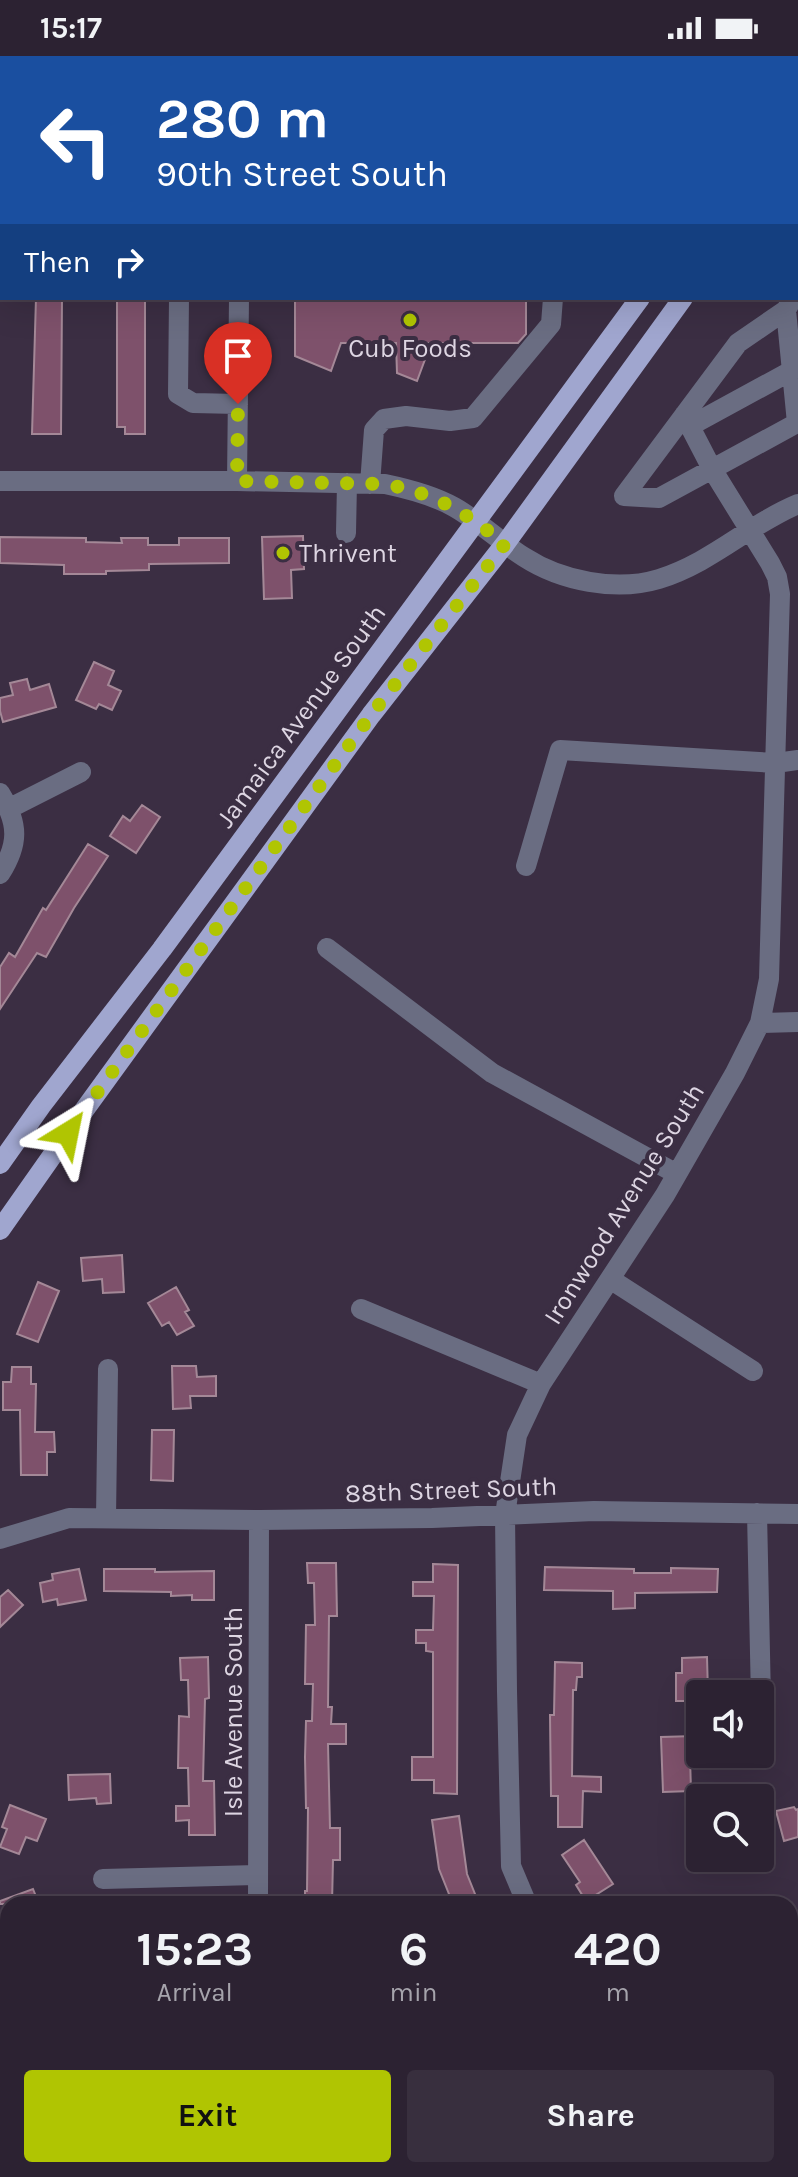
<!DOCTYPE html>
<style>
:root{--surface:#2c2232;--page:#382f3e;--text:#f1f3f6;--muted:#a6a4ac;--line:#483f4d;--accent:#b0c502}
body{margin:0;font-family:Karla,sans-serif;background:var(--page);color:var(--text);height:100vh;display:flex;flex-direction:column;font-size:30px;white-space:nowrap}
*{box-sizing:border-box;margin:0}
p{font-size:26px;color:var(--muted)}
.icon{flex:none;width:44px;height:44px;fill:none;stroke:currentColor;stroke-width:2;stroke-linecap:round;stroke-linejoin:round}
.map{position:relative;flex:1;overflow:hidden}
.panel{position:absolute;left:0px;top:1840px;width:798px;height:282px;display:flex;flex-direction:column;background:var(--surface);border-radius:24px 24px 0 0;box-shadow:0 8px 32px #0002,0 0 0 2px var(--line)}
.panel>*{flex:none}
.top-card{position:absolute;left:0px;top:0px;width:798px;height:244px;box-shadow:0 8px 32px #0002,0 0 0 2px var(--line);background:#1a4fa0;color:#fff;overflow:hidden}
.buttons{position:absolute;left:686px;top:1624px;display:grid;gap:16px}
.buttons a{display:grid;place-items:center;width:88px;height:88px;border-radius:8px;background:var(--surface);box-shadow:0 8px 32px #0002,0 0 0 2px var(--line);font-size:40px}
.pin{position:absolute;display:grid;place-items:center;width:68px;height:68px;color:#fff;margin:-82px -34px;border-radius:50% 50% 50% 0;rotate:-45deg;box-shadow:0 0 8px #0007}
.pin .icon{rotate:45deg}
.me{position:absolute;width:88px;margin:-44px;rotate:35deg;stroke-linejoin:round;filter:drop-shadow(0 0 6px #0008)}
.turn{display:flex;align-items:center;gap:28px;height:168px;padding:0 24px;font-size:36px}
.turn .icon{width:104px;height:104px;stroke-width:2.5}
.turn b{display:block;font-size:56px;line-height:68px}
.then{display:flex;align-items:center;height:76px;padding:0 24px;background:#0003;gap:16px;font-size:30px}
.eta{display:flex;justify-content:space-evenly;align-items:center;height:136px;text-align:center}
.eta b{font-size:48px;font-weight:700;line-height:56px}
.cta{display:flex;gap:16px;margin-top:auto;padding:16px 24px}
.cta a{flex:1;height:92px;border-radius:8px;background:var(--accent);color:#111;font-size:32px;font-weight:700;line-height:92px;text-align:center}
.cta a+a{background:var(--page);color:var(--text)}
.status{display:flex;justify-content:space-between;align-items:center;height:56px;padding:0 40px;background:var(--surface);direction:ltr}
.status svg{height:22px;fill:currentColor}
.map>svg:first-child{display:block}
</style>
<div class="status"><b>15:17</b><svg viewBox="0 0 49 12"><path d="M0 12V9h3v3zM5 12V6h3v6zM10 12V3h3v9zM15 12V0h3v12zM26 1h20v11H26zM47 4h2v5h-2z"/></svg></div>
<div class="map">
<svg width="798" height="2121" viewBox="0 0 798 2121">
<rect width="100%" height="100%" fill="#3b2e43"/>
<path fill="#7e516b" stroke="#a48897" stroke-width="2" d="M36,242H62L61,378H32Z
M117,242H145V378H125V371H117Z
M295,242H526V278L518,287H428L427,298L417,325L397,317L396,287H341L331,315L295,300Z
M303,480L304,513L291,514L292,542L264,543L262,481Z
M0,481L86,482V486L122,487L121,482H148V489H179V482H229V507L149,508V514L106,515V518H64V509L0,507Z
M94,606L114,615L108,629L121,635L112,654L99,648L96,653L76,644Z
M27,623L30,634L49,628L56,651L3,666L0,655V642L13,639L10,627Z
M142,749L160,761L136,797L110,780L123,760L130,765Z
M88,788L108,800L74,852L46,901L37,897L0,953V911L9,897L15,901L43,852L46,854Z
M122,1199L124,1236L103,1237L102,1223L83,1225L81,1202Z
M38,1226L59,1235L38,1286L17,1278Z
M176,1231L189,1254L185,1256L194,1270L177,1279L169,1266L162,1270L148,1247Z
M172,1310H196L197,1321L216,1320V1340H190L191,1352L173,1353Z
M12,1311H31V1328H36L35,1376H54L55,1396H47V1419H21L20,1354H3V1326H11Z
M152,1374H174L173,1425L151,1424Z
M307,1507H336L337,1560H329L328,1651H332L331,1668H346V1688H328L330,1772H340V1804H333L332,1848H305V1835H307L308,1752H306L305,1701L306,1665H312L313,1628H305L306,1569H315L314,1527H308Z
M433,1508L458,1509L457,1738L434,1737V1724H412V1701H433V1596L426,1595V1587H416V1574H433L434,1540H413V1526H433Z
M545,1511L634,1513V1517H671V1512L718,1513L717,1536L635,1537V1552L613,1553V1535L544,1534Z
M79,1513L86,1544L58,1549L57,1543L43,1546L40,1527L53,1524L52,1518Z
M104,1513H155V1516L214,1515V1544H192V1539L171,1540V1536L104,1535Z
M8,1534L23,1549L0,1571V1541Z
M208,1601L209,1642L205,1643L203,1725H214L215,1779H189V1764L176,1765V1750H189L188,1712H178L179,1660L189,1661L188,1624H181L180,1602Z
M707,1601L708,1638H700V1645H676V1617H682V1602Z
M555,1606L582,1607V1621H577L576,1634H573L572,1720L601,1721V1736L583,1735L582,1771H558V1740H551L550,1659H554Z
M695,1680L696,1701H690L691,1735L663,1736L661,1681Z
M110,1718L111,1747L97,1748L96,1742L69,1744L68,1719Z
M10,1749L46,1763L37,1785L26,1781L19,1798L0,1791L7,1773L2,1771Z
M794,1751L796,1754L798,1753V1781L784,1785L776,1755Z
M459,1760L467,1818L479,1848H453L439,1813L432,1764Z
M584,1784L613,1828L586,1845L576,1829L580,1826L562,1799Z
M33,1833L39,1848H0V1845Z"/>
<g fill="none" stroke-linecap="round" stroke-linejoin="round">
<path stroke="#6a6d82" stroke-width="20" d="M309,0V2
M410,0V2
M715,0V2
M782,0L784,2
M242,2V0
M503,2L504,0
M547,2L549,0
M594,2L595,0
M796,192L798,193
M179,242L178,338L193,347L238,348
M786,254L797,367L659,442L624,440L738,287L786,254L793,242
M690,370L791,315
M0,425H237L385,428C409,433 433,439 454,451C479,465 500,486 524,501C561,525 616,536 659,523C713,506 748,469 798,448
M237,425L239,242
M370,428L374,374L384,363L406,360L450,365L473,362L551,268L553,242
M346,477L347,427
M0,737C19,768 19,788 0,818
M10,752L81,716
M526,810L560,694L776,707L798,704
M327,892L492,1017L677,1118
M760,967L798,966
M610,1223L753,1315
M361,1253L541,1328
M757,1457L762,1690
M106,1462L108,1313
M0,1483L69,1462L259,1464L432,1462L594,1455L798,1458
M103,1823L258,1819
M258,1848L259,1464
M527,1848L511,1810L507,1635L505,1459L517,1379L541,1328L665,1139L735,1017L760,967L769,923L780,538L777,521L770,507L712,413L684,359
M790,1984L798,1987
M0,2064L8,2068
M101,2114L114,2121
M256,2121V2114"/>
<path stroke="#a0a6cf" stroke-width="20" d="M796,25L798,23
M796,85L798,82
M0,1108L41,1050L162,893L640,242
M0,1174L85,1053L371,659L505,488L683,242"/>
</g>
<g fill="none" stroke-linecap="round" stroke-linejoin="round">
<path stroke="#b0c502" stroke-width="14" stroke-dasharray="0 25.2" d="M68,1077L371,659L505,488C464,456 437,438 385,428L237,425L238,348"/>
</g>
<g fill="#b0c502" stroke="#3b2e43" stroke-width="3">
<circle cx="410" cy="264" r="8"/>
<circle cx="283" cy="497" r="8"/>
</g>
<g text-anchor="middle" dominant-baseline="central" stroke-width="8" stroke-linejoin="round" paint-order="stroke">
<g font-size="26" fill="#ddd5e2" stroke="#3b2e43">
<text x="410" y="292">Cub Foods</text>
<text x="299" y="497" text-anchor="start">Thrivent</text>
</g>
<g font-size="26" fill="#ddd5e2" stroke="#3b2e43">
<text transform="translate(301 660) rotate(-54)">Jamaica Avenue South</text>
<text transform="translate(624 1148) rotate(-58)">Ironwood Avenue South</text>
<text transform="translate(451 1434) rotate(-2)">88th Street South</text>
<text transform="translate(233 1656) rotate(-90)">Isle Avenue South</text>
</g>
</g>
</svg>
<div class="buttons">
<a><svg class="icon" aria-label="sound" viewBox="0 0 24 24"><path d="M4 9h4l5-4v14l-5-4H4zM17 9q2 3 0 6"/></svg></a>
<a><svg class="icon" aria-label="search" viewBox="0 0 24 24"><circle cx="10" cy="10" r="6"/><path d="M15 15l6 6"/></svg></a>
</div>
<div class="pin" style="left:238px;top:348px;background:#d93025"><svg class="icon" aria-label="arrive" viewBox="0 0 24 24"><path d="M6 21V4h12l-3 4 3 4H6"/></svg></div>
<svg class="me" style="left:68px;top:1077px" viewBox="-20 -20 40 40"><path d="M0-17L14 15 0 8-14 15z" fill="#b0c502" stroke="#fff" stroke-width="4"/></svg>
<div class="top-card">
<div class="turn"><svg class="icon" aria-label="left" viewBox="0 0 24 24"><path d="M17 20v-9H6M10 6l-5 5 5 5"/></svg><div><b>280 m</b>90th Street South</div></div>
<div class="then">Then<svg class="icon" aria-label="right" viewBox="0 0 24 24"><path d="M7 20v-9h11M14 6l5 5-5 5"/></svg></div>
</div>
<section class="panel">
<div class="eta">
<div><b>15:23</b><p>Arrival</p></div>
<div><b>6</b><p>min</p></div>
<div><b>420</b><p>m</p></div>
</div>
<div class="cta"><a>Exit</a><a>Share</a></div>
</section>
</div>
